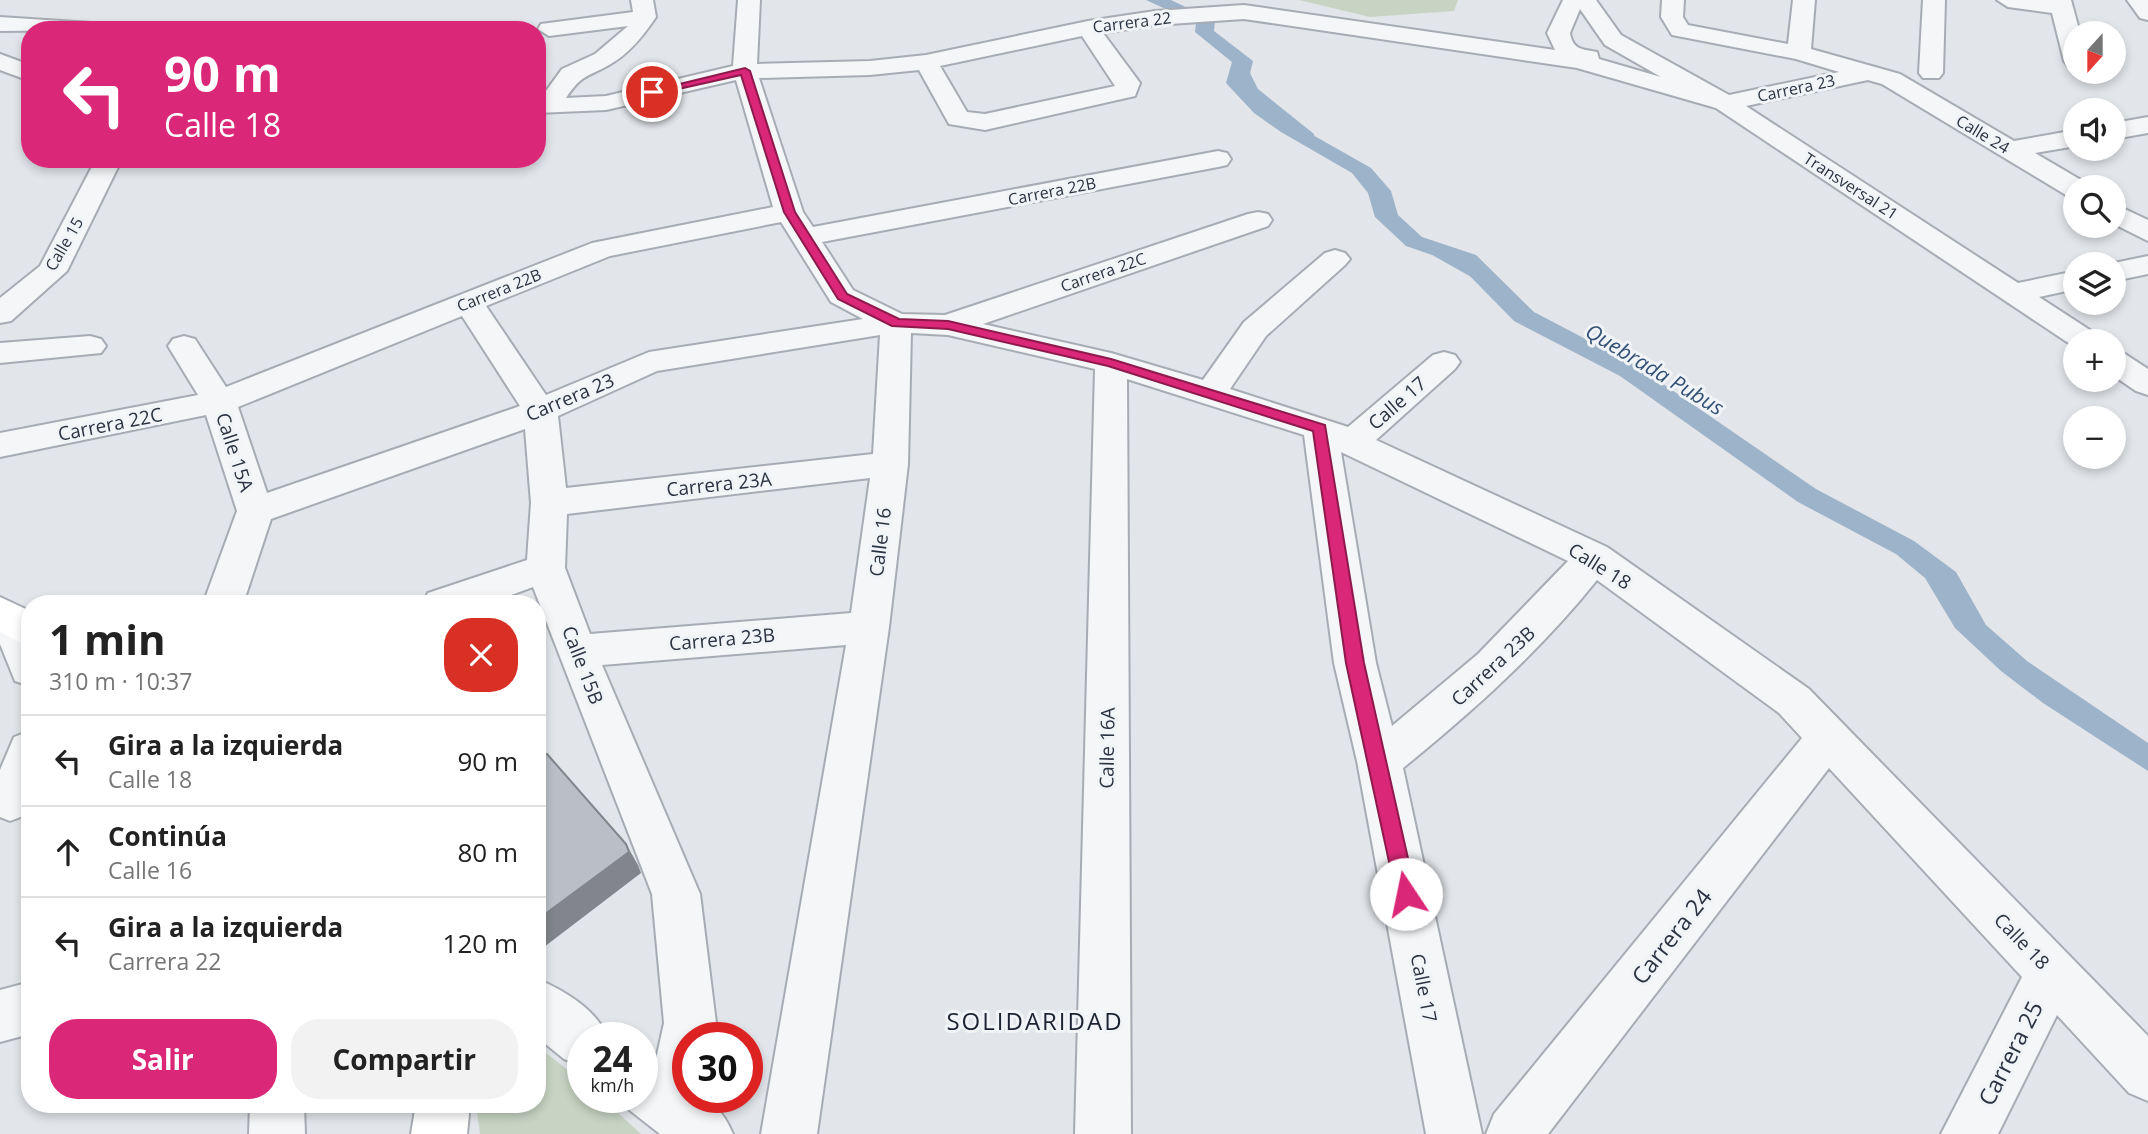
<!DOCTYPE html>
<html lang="es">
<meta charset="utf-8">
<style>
:root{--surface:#fff;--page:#f2f2f2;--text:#222;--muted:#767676;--line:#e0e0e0;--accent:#db2777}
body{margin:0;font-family:"Open Sans",sans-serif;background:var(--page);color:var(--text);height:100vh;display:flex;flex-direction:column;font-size:26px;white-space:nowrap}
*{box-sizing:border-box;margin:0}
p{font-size:23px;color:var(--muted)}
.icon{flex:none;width:38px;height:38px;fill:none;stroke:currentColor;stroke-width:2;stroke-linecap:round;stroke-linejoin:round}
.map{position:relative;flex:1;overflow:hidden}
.drawer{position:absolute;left:21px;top:595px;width:525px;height:518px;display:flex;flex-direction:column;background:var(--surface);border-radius:28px;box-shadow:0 4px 10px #0003}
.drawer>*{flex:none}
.banner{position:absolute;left:21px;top:21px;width:525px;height:147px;border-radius:28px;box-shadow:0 4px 10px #0003;background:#db2777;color:#fff;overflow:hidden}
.needle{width:46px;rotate:201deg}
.controls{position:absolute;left:2063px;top:21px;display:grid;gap:14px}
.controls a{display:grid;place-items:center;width:63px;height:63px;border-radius:50%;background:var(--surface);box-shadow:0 4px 10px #0003;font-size:35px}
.speed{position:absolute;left:567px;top:1022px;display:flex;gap:14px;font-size:35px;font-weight:700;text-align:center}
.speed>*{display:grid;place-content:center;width:91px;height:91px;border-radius:50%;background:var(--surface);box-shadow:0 4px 10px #0003;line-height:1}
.speed small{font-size:18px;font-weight:400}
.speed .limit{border:10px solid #d22;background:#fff;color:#111}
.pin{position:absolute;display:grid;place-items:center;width:60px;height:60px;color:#fff;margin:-30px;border:4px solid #fff;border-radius:50%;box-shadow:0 2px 7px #0007}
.me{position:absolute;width:77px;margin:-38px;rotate:349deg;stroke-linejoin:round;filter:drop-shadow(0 0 5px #0008)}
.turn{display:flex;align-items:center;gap:24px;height:147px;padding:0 28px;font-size:32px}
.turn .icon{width:91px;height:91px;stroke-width:2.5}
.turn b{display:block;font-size:49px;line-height:60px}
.round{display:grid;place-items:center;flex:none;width:74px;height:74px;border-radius:28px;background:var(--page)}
.overview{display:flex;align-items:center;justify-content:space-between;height:119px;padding:0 28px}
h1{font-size:42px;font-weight:700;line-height:52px}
.action{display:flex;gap:14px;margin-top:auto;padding:14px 28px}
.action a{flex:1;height:80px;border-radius:28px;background:var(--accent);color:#fff;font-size:28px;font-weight:700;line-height:80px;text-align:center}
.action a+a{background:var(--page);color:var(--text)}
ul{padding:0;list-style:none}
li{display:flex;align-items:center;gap:21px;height:91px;padding:0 28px;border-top:2px solid var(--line)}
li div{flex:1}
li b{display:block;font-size:26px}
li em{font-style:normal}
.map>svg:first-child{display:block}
</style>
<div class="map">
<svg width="2148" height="1134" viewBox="0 0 2148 1134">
<rect width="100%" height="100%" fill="#e2e5ea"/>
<path fill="#c7d4c3" d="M1299,0H1458L1454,11L1370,17Z
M537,1046L583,1082V1097H601L641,1134H480L476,1104H537Z"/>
<path fill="#9db3ca" d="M1146,0H1171L1215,21L1214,31L1253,61L1248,82L1272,108L1297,126L1371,168L1391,191L1398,215L1422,237L1476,255L1534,312L1637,366L1816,489L1914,541L1956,572L1986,625L2027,661L2148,743V771L2043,703L2001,671L1955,628L1925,578L1896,554L1798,502L1620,376L1514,321L1458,264L1406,246L1375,217L1368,193L1352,173L1281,132L1254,113L1226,83L1232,62L1195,32L1196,23Z"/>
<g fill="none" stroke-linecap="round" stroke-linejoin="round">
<path fill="#9db3ca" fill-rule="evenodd" d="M1239,63H1245L1258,89L1314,134V138H1308L1252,92L1238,65Z
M1437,251L1479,274L1481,276L1479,278H1473L1434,256L1432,254Z"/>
<defs>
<path id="street" d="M631,0H653L656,17C644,35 629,54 609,65C586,78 582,74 566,98L606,96L733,66L738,0H760L757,64L870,61L926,55L1088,21L1155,11L1244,5L1555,50L1547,33L1563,0H1596L1621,35L1729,95L1839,72L1796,59L1672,35L1661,17L1662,0H1684L1683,17L1688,25L1788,44L1793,0H1815L1811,49L1900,74L2014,141L2076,130V146L2035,153L2086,183L2088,187H2076V197L2066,195L1882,84L1868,80L1746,106L2018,283L2076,271V289L2039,297L2096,334L2101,341H2076V348L1716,108L1577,68L1244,19L1155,25L1103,33L1140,83L1135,96L985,130L949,124L919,70L870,75L759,78L803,212L813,227L1218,151L1227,153L1231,159L1227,165L1218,167L822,242L853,290L902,314L945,315L1248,214L1258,212L1268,214L1272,220L1268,226L983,324L1111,353L1203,380L1244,322L1325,253L1335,250L1345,253L1350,259L1345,265L1266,336L1230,389L1348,427L1433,355L1444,352L1455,355L1460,362L1455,369L1376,440L1607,547L1809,689L2148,1036V1101L2129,1093L2057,1015L1998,1134H1941L2022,977L1829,768L1548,1134H1486L1494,1114L1802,738L1779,713L1597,580C1540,651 1473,711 1403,768L1482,1134H1426L1357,761L1334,663L1304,435L1127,379L1131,1134H1075L1095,369L948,335L911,333L908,464L889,627L817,1134H761L846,645L602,665L700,894L716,1023L714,1038H688V1097C712,1097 724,1113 733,1134H660L623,1105L620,1097H642V1059L655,1064L664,1023L652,894L533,587L487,604H422L428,593L527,560L531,503L525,429L271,519L243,604H203L237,511L206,415L0,457V433L198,395L168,346L173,339L184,336L195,339L226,387L592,243L773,207L736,80L606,110L537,113V98H541L562,69L595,54L628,26L549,36L538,29L541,24L633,12ZM1580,9L1605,45L1661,77L1599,59L1597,52C1584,49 1573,51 1570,33ZM1082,36L1115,86L985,114L967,112L940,66ZM781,222L831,302L863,319L649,352L546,395L486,306L610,256ZM462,316L520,406L267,493L238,407ZM880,335L873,454L566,488L558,416L657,371ZM1341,452L1568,561L1478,654L1392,726L1376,663ZM870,478L851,613L590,634L565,568L567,514Z
M1923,0H1945L1943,73L1939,78H1923L1919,73Z
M1997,0H2071L2080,33H2076V68L2068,66L2064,61L2052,13L2008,7Z
M2127,0H2148V20L2140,18Z
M0,17L92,23L103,30L0,31Z
M0,54L30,65V81L0,70Z
M2148,117V133L2114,139V123Z
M96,159H122L67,271L11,321L0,323V298L40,266Z
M2114,204L2148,220V241L2114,224Z
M2148,256V274L2114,281V264H2109Z
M90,336L101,339L106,346L101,353L0,363V343Z
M2114,351L2125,354L2148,369V395L2136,391L2114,376Z
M11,605L25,609L30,618V686L15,681L0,644V608Z
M30,731V807L26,815L10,821L0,817V770L14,737Z
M537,979C564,990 597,1010 608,1038H583V1066L564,1059L537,1037Z
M30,982V1034L0,1042V990Z
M250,1104H304L305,1134H249Z"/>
<path id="secondary" d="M0,597L30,611V647L0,632Z
M416,1104H470L467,1134H411Z"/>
</defs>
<use href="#street" stroke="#a7acb4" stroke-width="4"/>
<use href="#secondary" stroke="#a7acb4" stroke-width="4"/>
<use href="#street" fill="#f4f6f8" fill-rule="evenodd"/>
<use href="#secondary" fill="#fff" fill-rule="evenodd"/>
</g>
<path fill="#82858b" d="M626,844L638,865L641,873L544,947L537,938V920Z"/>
<path fill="#b9bec7" stroke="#82858b" stroke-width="2" d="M547,754L626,844L629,852L537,920V760Z"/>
<path fill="#db2777" stroke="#8e194d" stroke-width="2" d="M745,68L750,71L795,212L847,294L899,319L948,321L1111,359L1325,425L1364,663L1416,894L1413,901L1406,904L1399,901L1396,894L1346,663L1313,431L1108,366L948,329L892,326L838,299L784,212L741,75L652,95L647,92Z"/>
<g text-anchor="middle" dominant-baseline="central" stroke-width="6" stroke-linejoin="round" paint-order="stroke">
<g font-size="16" fill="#2a3342" stroke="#f1f4f7">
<text transform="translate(1132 22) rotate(-7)">Carrera 22</text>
<text transform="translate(1796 88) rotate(-12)">Carrera 23</text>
<text transform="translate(1983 134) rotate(31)">Calle 24</text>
<text transform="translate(1851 186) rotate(33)">Transversal 21</text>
<text transform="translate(1052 191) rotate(-11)">Carrera 22B</text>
<text transform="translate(64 244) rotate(-60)">Calle 15</text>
<text transform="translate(1103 272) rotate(-19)">Carrera 22C</text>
<text transform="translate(499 290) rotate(-22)">Carrera 22B</text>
</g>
<g font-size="19" fill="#2a3342" stroke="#f1f4f7">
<text transform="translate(570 397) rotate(-23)">Carrera 23</text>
<text transform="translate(1397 403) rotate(-41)">Calle 17</text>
<text transform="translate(110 424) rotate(-11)">Carrera 22C</text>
<text transform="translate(235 452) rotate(72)">Calle 15A</text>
<text transform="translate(719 484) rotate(-6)">Carrera 23A</text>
<text transform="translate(880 542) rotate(-83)">Calle 16</text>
<text transform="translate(1600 566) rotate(32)">Calle 18</text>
<text transform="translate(722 639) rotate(-5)">Carrera 23B</text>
<text transform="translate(583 665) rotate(69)">Calle 15B</text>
<text transform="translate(1493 666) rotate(-43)">Carrera 23B</text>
<text transform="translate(1107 748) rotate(-89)">Calle 16A</text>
<text transform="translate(2022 941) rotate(46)">Calle 18</text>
<text transform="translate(1424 988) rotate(79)">Calle 17</text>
</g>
<g font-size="21" font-style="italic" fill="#345176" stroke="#f1f4f7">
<text transform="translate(1655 369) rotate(31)">Quebrada Pubus</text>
</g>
<g font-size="23" fill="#2a3342" stroke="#f1f4f7">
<text transform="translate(1671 936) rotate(-52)">Carrera 24</text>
<text transform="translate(2010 1053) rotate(-63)">Carrera 25</text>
</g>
<g font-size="24" letter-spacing="2" fill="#1c2433" stroke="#f1f4f7">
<text x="1035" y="1020">SOLIDARIDAD</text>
</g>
</g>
</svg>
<div class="controls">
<a><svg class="needle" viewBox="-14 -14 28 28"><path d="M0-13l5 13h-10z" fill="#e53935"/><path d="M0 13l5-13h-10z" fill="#767676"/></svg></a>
<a><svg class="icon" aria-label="sound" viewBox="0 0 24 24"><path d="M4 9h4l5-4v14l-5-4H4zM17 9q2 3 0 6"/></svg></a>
<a><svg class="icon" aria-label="search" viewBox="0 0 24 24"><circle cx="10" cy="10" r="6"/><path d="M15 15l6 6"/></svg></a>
<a><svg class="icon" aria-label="layers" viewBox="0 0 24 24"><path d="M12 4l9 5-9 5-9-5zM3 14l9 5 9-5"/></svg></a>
<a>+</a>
<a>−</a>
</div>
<div class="speed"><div>24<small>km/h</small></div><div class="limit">30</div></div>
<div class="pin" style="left:652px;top:92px;background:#d93025"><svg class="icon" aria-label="arrive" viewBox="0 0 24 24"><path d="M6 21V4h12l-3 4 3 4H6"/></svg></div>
<svg class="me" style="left:1406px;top:894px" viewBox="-20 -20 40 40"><circle r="19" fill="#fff"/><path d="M0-13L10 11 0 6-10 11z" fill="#db2777"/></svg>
<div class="banner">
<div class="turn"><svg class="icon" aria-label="left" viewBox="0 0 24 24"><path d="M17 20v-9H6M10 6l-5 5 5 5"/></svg><div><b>90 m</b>Calle 18</div></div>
</div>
<section class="drawer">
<div class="overview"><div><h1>1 min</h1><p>310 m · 10:37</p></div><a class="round" style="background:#d93025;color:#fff"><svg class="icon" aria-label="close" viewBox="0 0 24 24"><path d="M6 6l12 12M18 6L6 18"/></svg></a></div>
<ul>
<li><svg class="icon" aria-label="left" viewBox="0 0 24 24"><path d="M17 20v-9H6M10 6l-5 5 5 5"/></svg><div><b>Gira a la izquierda</b><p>Calle 18</p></div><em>90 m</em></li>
<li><svg class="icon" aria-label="ahead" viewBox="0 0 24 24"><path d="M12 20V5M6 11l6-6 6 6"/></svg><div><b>Continúa</b><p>Calle 16</p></div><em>80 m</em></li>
<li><svg class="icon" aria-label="left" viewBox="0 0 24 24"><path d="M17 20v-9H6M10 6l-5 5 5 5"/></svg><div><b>Gira a la izquierda</b><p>Carrera 22</p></div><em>120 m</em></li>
</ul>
<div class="action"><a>Salir</a><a>Compartir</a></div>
</section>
</div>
